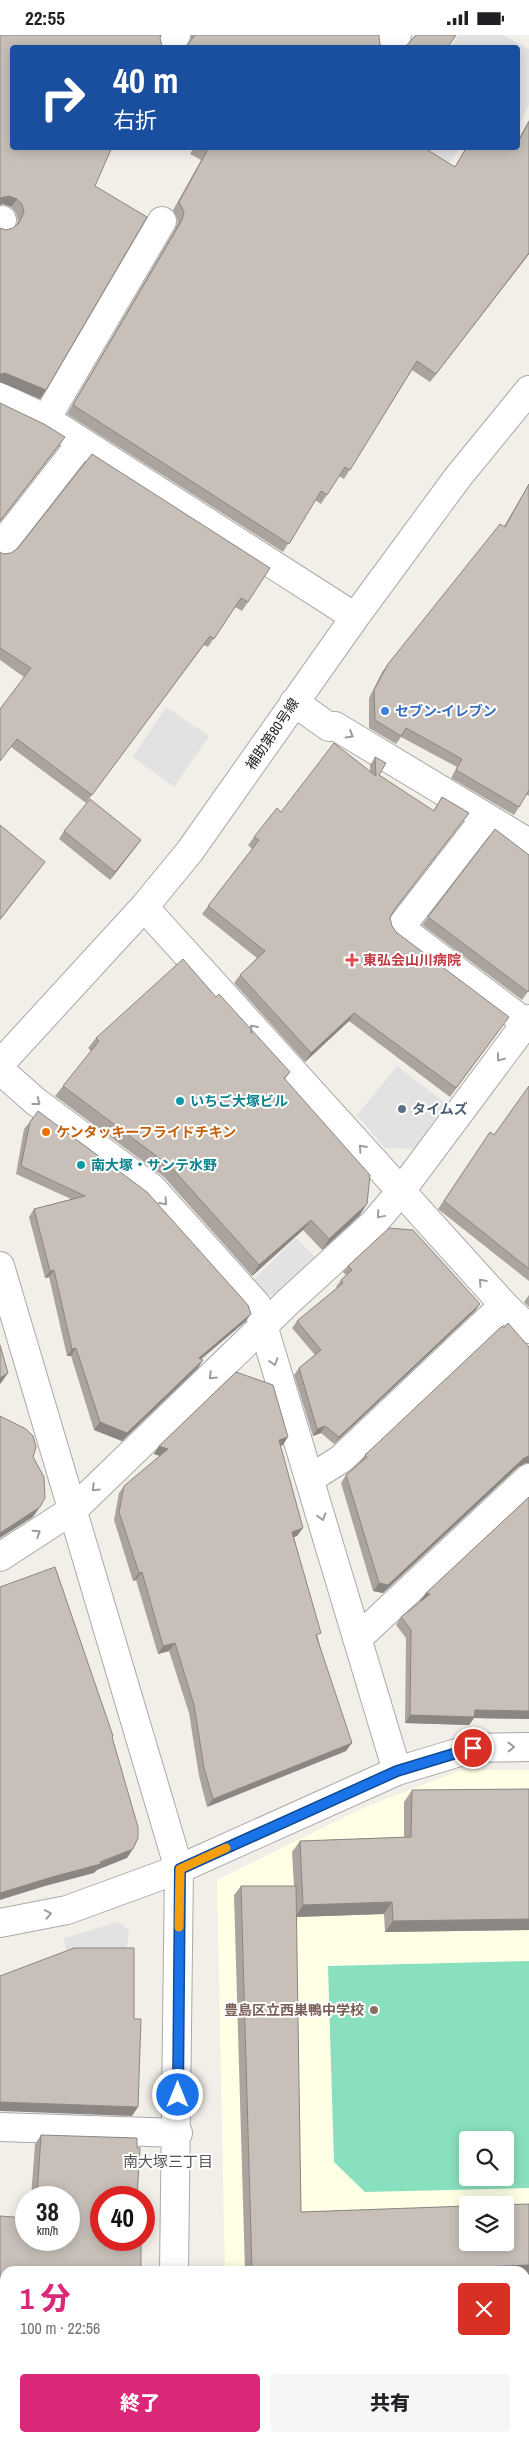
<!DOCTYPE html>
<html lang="ja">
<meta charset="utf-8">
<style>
:root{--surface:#fff;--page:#f6f6f6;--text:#202124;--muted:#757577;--accent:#db2777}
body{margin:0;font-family:"Archivo Narrow","Noto Sans JP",sans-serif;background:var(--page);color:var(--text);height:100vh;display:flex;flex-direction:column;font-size:19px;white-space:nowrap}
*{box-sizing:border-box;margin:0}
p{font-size:16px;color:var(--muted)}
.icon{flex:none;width:28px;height:28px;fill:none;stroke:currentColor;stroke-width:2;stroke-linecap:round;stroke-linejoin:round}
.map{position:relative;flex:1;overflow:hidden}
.drawer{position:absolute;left:0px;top:2231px;width:530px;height:176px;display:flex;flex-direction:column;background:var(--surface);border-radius:15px 15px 0 0;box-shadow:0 2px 12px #0003}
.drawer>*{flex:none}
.top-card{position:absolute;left:10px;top:10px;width:510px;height:105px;border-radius:5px;box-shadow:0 2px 12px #0003;background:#1a4fa0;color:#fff;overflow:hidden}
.tools{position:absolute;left:459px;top:2096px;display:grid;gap:10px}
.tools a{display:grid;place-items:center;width:55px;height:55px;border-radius:5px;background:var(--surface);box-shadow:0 2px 12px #0003;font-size:25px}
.speed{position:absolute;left:15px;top:2151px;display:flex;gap:10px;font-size:25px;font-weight:700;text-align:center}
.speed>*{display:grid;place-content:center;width:65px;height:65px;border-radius:50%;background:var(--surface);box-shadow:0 2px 12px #0003;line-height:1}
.speed small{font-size:12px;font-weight:400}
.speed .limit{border:8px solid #d22;background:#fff;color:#111}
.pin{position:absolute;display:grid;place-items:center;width:42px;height:42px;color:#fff;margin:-21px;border:2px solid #fff;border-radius:50%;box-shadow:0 1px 5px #0007}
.me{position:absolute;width:55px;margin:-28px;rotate:0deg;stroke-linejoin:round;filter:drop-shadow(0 0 4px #0008)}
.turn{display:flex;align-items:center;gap:18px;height:105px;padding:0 20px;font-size:22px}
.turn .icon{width:65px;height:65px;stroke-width:2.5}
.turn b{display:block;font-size:35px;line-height:42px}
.round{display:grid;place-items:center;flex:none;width:52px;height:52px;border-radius:5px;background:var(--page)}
.summary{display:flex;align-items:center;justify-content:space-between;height:85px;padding:0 20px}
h1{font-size:30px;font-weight:800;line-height:38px;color:var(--accent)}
.button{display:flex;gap:10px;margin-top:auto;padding:10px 20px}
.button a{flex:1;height:58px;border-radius:5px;background:var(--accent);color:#fff;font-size:20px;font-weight:800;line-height:58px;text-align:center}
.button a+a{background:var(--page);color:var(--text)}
.status{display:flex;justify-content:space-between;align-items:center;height:35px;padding:0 25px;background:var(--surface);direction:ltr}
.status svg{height:14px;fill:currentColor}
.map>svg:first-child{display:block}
</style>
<div class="status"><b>22:55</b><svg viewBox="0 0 49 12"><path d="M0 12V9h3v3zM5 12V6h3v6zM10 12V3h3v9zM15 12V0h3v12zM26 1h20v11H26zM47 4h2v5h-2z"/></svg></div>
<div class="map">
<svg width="529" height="2407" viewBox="0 0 529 2407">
<rect width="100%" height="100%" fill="#f2efe9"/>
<path fill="#ffffe5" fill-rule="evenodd" d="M461,1735H529V2265H525V2236H225L217,1845L363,1773ZM468,2105H505V2142H468ZM468,2170H505V2208H468Z"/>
<path fill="#88e0be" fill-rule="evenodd" d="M529,1926V2153L365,2157L334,2127L328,1931ZM468,2105H505V2142H468Z"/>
<path fill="#e2e2e2" d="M459,0H503L529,14V70L518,91V12H451Z
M412,113H460L444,134Z
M166,672L209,701L174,752L133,722Z
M397,1031L445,1068L415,1114L385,1113L357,1080Z
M296,1203L316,1223L277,1261L258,1258L249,1249Z
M119,1887L129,1896L126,1917L66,1918L64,1903Z"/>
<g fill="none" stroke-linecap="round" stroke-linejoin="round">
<defs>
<path id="minor" d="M169,12L176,0
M388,12L397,0
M0,188L2,185
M0,362L46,384L355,582
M46,384L162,186
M0,512L82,407
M294,667L329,692L335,691L529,808
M486,782L400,893L526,988
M144,872L504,1270L529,1294
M0,1029L144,872L190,816L355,582L458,442L529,355
M0,1035L35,1066L152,1153L257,1270L397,1736
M0,1231L179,1834L174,2236
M311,1443L341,1424L504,1270
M0,1522L74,1474L289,1266L374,1188L401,1156L529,984
M357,1604L529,1443
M0,1888L67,1875L179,1834L397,1736L473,1713L529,1712
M0,2092L178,2098
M525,2277L529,2276
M0,2327H5
M370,2402V2407
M155,2407L156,2402"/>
</defs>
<use href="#minor" stroke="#a9a9a9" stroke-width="30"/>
<use href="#minor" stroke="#fff" stroke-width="28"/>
</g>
<path fill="#aba49e" d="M0,0L12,12L95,151L46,355L40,364L0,347V193L6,195L13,193L15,192L18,186L16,178L11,172L3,169L0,170Z
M191,0H379L190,7Z
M529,85V219L430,347L412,335L344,444L339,441L321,469L315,465L283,517L67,379L175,194L178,186L173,175L201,125L190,119L194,112H423L455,132L466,112H507L512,115L513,112H518V105Z
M92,419L248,567L242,576L235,572L208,612L204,610L86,768L11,712L24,642L0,625V517L3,519L11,518L18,513Z
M529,449V761L526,759L519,772L514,780L451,743L457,732L401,702L396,709L369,693V663L382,637L388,629L504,491Z
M375,722L379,740L433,776L442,762L469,778L393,877L390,883L392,891L396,897L503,990L450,1062L349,986L305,1027L234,948L240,940L257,923L202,879L252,814L248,810L254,802L281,777L370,736V730Z
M64,796L141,805L110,845L59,804Z
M428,882L529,955L522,965L422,890Z
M216,962L290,1037L285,1044L360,1180L322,1215L303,1195L252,1241L164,1142L55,1061L91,1016L88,1013L96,1003Z
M529,1051V1246L438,1174L490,1097L494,1100Z
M30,1087L246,1286L201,1324L198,1333L122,1406L94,1395L71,1321H67L49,1242L45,1243L29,1182L34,1174L71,1164L16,1139L24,1094Z
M348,1231L480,1269L475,1276L334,1409L321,1398L313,1401L294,1340L299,1333L315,1320L292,1293L297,1286L337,1253L336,1252L341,1245L346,1240L343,1237Z
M529,1260V1272L524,1267Z
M504,1293L529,1312V1428H526L518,1432L383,1558L373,1556L341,1448L346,1440L359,1428L365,1420Z
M283,1410L280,1411L297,1501L294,1502L318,1603L346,1716L207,1772L199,1741L189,1678L169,1616L158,1619L136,1545L133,1546L114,1485L119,1458L124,1451L160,1421L154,1419L159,1411Z
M529,1462V1684L474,1683L469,1690L405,1688L406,1603L396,1590L401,1582L421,1566H420L426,1558Z
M529,1754V1895L385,1897L384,1879L296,1882L301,2177L529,2169V2240H525V2236H245L234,1860L241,1851H294L292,1817L300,1806L404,1802V1767L412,1755Z
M41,2100L101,2162L0,2311L26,2205L69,2162H31L35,2109Z
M189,2402H363V2405L365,2407H186Z
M386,2402H525L529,2407H385Z"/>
<path fill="#8b8681" d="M9,161L17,164L11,172L3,169L0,170V163Z
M529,218V219L430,347L436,339Z
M5,338L46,355L40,364L0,347V339Z
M65,402L59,411L0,487V486Z
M469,778L463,786L388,883L394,875Z
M141,805L135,813L110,845L115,837Z
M45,827L39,835L0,885V884Z
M354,978L349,986L305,1027L311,1018Z
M367,1169L360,1180L322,1215L329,1204Z
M311,1185L303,1195L252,1241L259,1230Z
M54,1235L49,1242L45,1243L50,1236Z
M480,1269L475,1276L334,1409L339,1402Z
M251,1279L246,1286L193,1331L199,1323Z
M76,1313L71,1321H67L72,1314Z
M203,1325L198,1333L122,1406L94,1395L100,1387Z
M8,1338L1,1348L0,1349V1343Z
M325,1391L321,1398L313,1401L317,1394Z
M288,1402L283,1410L273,1413L279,1405Z
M159,1411L168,1414L163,1422L154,1419Z
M529,1421V1428H526L518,1432L383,1558L373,1556L379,1548L524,1423Z
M40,1472L33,1482L0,1503V1498Z
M303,1493L297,1501L287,1505L292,1497Z
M142,1537L136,1545L133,1546L139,1538Z
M426,1558L430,1559L424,1567L420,1566Z
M175,1608L169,1616L158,1619L163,1611Z
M475,1675L529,1676V1684L474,1683L469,1690L405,1688L410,1680Z
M352,1708L346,1716L207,1772L213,1764Z
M133,1814L127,1823L97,1835L94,1838L45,1851L0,1865V1858L100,1827Z
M392,1867L384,1879L295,1882L303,1870Z
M529,1884V1895L385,1897L393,1886Z
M0,2067L138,2072L132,2081L0,2076Z
M529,2230V2240H525V2236H380Z
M5,2303V2312L0,2311V2304Z"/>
<path fill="#c7bfb8" stroke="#8b8681" d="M0,0H161L160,3L162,11L163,12H12V112H112L95,151L147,182L46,355L5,338L0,339V193L6,195L13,193L19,188L24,177L22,169L17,164L9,161L0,163Z
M195,0H379V2L380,9L382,12H186Z
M416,0H456L448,12H405Z
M529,87V218L436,339L417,326L350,435L345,432L327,460L321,456L289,509L73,370L182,185L184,177L179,167L207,116L201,112H423L455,132L467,112H507L512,115L514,112H518V107Z
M0,368L44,389L65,402L0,486Z
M92,419L270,533L248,567L241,563L214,604L210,601L92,760L17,704L0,726V674L31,633L0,613V517L3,519L11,518L18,513Z
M529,449V755L519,772L456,735L462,724L406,693L401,701L375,685L374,655L388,629L500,489L505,492Z
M334,708L376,741L375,722L386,728L379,740L434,776L442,762L469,778L394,875L390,883L392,891L396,897L509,982L456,1053L354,978L311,1018L240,940L265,916L208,871L259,805L254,802L277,773L281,777Z
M90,764L141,805L115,837L64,796Z
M0,790L45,827L0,884Z
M495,794L529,820V955L528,957L428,882Z
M183,924L216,962L219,959L290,1037L284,1043L370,1140L367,1169L329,1204L311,1185L259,1230L171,1132L63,1051L99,1006L96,1003Z
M529,1051V1234L444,1166L490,1097L494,1100Z
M38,1076L147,1157L248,1270L251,1279L199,1323L203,1325L127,1398L100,1387L76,1313L72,1314L54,1235L50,1236L34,1174L85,1161L21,1131L30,1087Z
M389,1193L413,1195L480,1269L339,1402L325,1391L317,1394L299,1333L321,1315L297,1286L343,1248L341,1245L352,1235L348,1231Z
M508,1288L529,1312V1421L524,1423L388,1550L379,1548L346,1440L367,1422L365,1420L502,1291L504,1293Z
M0,1310L8,1338L0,1343Z
M236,1337L273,1350L288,1402L279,1405L303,1493L292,1497L321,1598L316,1600L352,1708L213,1764L204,1733L194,1670L175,1608L163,1611L142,1537L139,1538L119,1477L124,1451L168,1414L159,1411Z
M0,1381L26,1394L33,1401L36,1412L33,1422L44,1442L45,1463L40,1472L0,1498Z
M529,1462V1676L475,1675L474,1682L410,1680L411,1595L401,1582L430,1559L426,1558Z
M55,1532L113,1701L112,1702L138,1792V1803L133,1814L100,1827L101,1829L52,1842L0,1858V1552Z
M529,1754V1884L393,1886L392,1867L303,1870L300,1806L411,1802L412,1755Z
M241,1851H296L301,2177L468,2171V2208H505V2170H498L529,2169V2230L381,2236H252Z
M74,1913H134V1984H141L138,2072L0,2067V1941Z
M41,2100L137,2103V2113H140L137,2162H101V2205H141V2236H5V2303L0,2304V2181L26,2183V2205H69V2162H37Z
M0,2332L5,2333V2402H129V2407H0Z
M529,2357V2407H388L391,2405V2402H525V2358Z
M193,2402H363V2405L365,2407H193Z"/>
<defs><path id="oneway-chevron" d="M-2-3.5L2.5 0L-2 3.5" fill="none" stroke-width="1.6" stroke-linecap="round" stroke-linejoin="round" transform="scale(1.25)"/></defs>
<g stroke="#9c9c9c">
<use href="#oneway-chevron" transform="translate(350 700) rotate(31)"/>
<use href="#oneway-chevron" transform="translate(253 993) rotate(-132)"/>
<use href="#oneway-chevron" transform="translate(500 1023) rotate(127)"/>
<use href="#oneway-chevron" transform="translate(37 1067) rotate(38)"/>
<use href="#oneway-chevron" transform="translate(362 1113) rotate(-132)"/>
<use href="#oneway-chevron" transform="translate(164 1167) rotate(48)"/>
<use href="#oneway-chevron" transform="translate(380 1180) rotate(130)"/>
<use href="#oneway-chevron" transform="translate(482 1247) rotate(-132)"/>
<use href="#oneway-chevron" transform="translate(274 1327) rotate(72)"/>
<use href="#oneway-chevron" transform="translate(212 1341) rotate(136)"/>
<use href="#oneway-chevron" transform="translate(95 1453) rotate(136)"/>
<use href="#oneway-chevron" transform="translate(322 1482) rotate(74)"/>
<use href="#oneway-chevron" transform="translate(37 1498) rotate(-33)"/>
<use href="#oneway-chevron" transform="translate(511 1712) rotate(-1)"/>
<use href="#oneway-chevron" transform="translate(48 1879) rotate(-11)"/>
</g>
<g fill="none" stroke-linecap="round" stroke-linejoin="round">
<defs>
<path id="route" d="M178,2060L180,1834L397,1736L473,1713"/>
</defs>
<use href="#route" stroke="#114b97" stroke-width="12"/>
<use href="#route" stroke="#1a73e8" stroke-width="9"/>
<path stroke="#f59e0b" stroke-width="9" d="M179,1892L180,1834L226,1813"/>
</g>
<circle fill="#3f7fe0" stroke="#fff" stroke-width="2" cx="385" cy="676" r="5"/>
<path fill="#e0444e" stroke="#fff" stroke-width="2" d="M349.5 917.5h5v5h5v5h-5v5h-5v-5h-5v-5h5z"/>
<g fill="#0f9aa8" stroke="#fff" stroke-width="2">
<circle cx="180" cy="1066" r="5"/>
<circle cx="81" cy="1130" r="5"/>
</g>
<circle fill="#5c6f8a" stroke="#fff" stroke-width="2" cx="402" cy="1074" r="5"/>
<circle fill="#e8710a" stroke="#fff" stroke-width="2" cx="46" cy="1097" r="5"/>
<circle fill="#8d6e63" stroke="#fff" stroke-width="2" cx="374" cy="1975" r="5"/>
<g text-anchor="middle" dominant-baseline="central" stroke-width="4" stroke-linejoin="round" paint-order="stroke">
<g font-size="14" font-weight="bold" fill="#366cbe" stroke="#fff" text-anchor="start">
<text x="395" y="676">セブン-イレブン</text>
</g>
<g font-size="14" fill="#222" stroke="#fff">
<text transform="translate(272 699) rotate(-56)">補助第80号線</text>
</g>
<g font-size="14" font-weight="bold" fill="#be3a42" stroke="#fff" text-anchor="start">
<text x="363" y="925">東弘会山川病院</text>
</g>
<g font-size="14" font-weight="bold" fill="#0d838f" stroke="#fff" text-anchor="start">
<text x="190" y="1066">いちご大塚ビル</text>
<text x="91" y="1130">南大塚・サンテ水野</text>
</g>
<g font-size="14" font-weight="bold" fill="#4e5e75" stroke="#fff" text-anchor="start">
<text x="412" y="1074">タイムズ</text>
</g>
<g font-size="14" font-weight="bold" fill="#c56008" stroke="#fff" text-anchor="start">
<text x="56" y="1097">ケンタッキーフライドチキン</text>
</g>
<g font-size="14" font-weight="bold" fill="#785e54" stroke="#fff" text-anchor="end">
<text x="364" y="1975">豊島区立西巣鴨中学校</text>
</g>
<g font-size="15" fill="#555" stroke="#fff">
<text x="168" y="2126">南大塚三丁目</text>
</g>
</g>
</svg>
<div class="tools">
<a><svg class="icon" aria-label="search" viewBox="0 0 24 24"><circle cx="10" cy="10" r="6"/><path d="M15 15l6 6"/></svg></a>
<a><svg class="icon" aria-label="layers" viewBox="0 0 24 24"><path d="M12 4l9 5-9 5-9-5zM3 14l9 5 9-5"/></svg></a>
</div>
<div class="speed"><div>38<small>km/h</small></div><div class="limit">40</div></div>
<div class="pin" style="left:473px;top:1713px;background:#d93025"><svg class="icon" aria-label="arrive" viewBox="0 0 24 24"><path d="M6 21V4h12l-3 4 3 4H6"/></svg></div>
<svg class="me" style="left:178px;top:2060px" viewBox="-20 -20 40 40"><circle r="17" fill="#1a73e8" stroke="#fff" stroke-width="3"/><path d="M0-11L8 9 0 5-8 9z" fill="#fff"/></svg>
<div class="top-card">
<div class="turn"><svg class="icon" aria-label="right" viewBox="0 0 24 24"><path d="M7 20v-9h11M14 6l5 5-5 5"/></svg><div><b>40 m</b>右折</div></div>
</div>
<section class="drawer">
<div class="summary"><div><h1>1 分</h1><p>100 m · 22:56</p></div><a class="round" style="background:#d93025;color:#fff"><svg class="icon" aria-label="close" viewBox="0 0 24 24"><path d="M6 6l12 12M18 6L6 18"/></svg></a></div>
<div class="button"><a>終了</a><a>共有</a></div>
</section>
</div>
